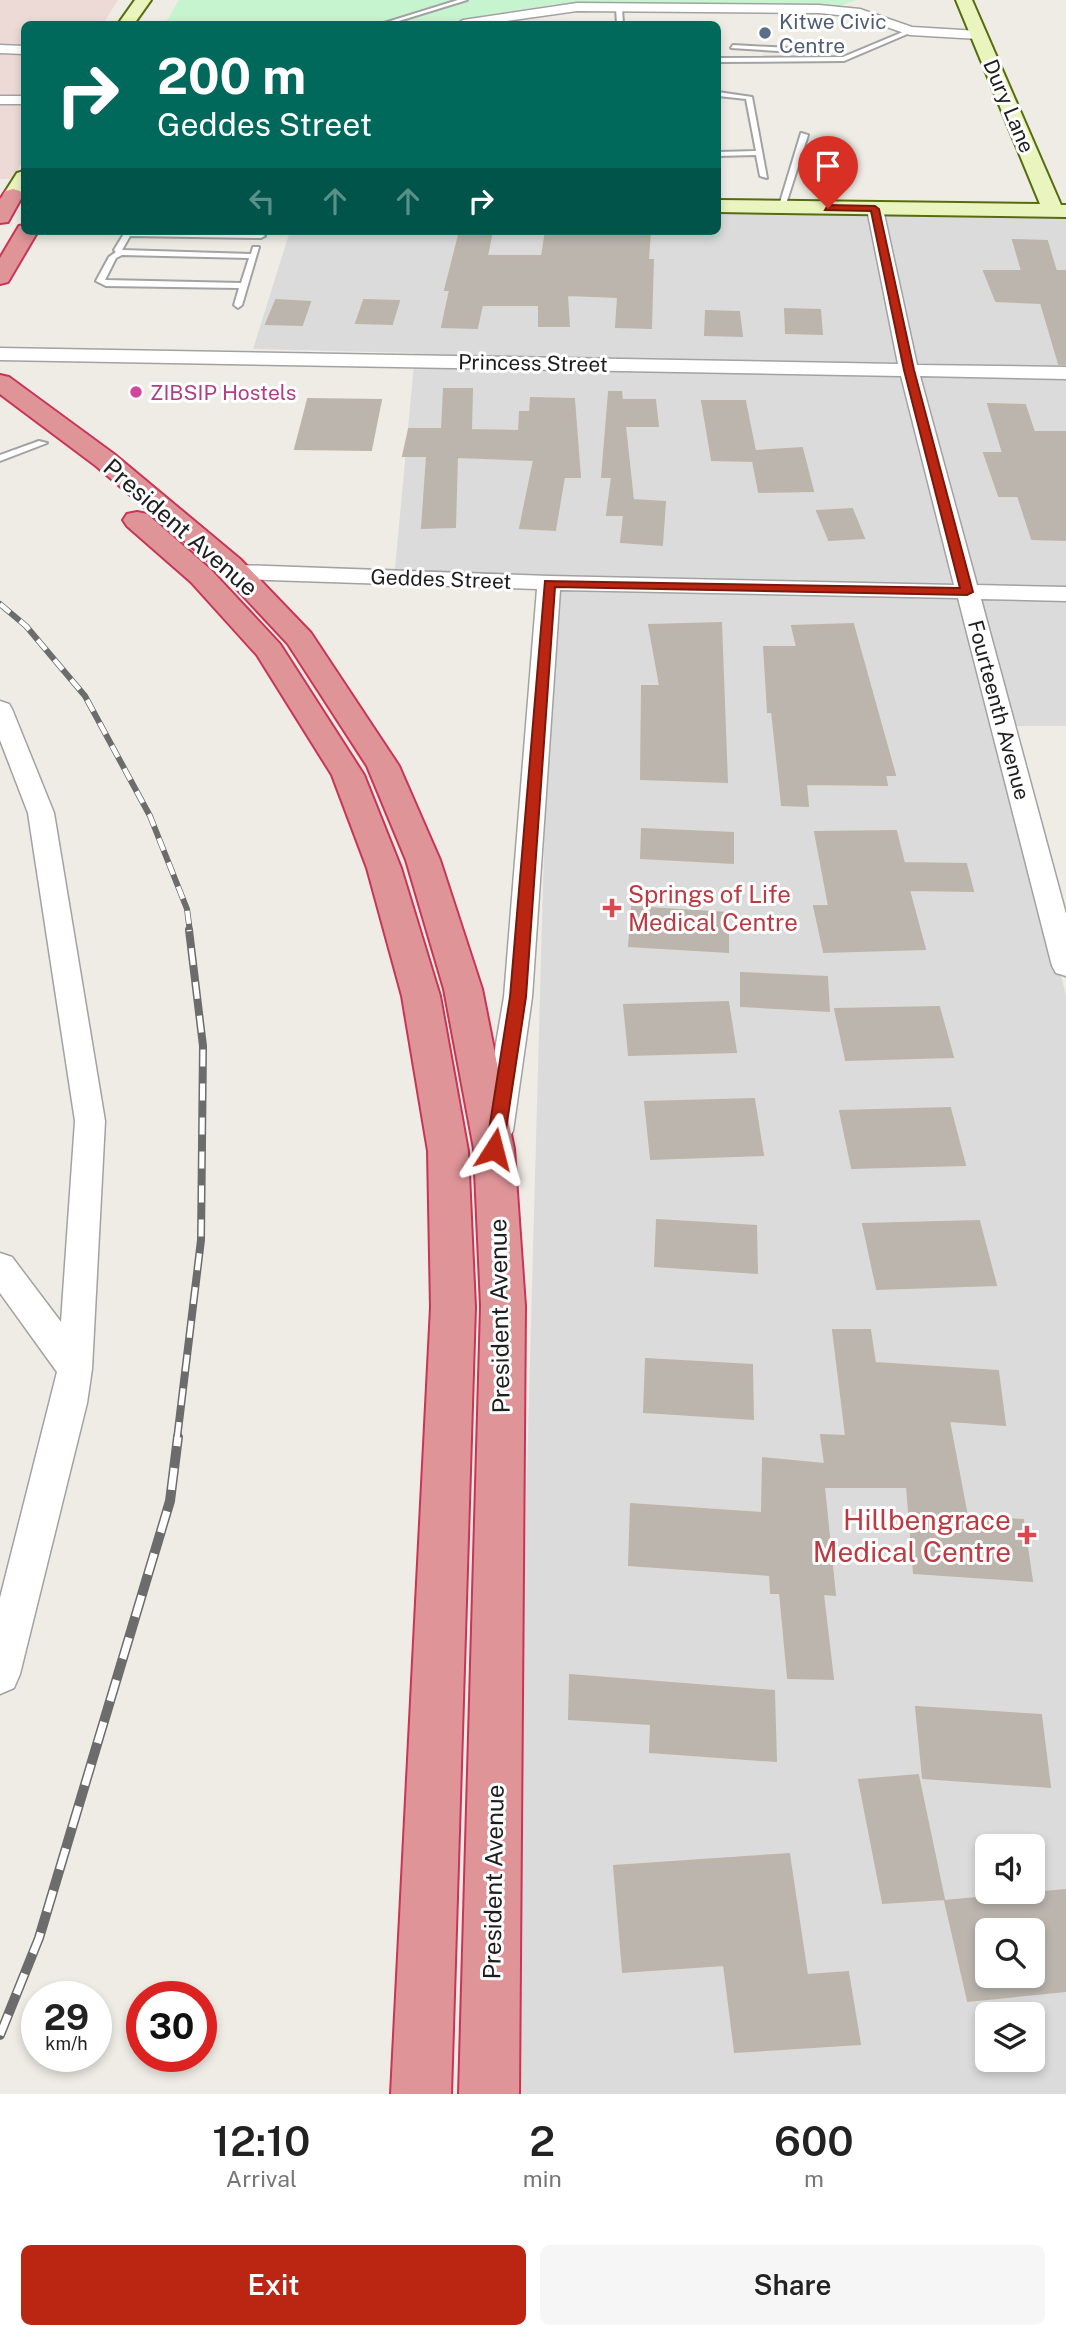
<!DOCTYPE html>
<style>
:root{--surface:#fff;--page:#f6f6f6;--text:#222;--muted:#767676;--accent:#ba2612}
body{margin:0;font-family:"Public Sans",sans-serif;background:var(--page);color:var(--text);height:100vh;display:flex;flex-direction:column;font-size:26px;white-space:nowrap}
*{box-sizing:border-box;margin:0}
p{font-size:23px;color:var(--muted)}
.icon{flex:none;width:38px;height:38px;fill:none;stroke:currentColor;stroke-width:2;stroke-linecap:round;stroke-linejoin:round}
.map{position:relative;height:2094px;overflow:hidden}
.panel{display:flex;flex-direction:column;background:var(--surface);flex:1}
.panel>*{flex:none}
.hud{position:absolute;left:21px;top:21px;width:700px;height:214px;border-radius:10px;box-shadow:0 4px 10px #0003;background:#00695c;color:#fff;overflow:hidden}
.tools{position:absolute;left:975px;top:1834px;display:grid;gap:14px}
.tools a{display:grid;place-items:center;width:70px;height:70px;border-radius:10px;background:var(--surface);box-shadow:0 4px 10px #0003;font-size:35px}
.speed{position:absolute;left:21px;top:1981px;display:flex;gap:14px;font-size:35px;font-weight:700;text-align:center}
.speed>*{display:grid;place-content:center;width:91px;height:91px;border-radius:50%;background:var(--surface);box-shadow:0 4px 10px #0003;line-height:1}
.speed small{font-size:18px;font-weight:400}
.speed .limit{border:10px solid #d22;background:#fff;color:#111}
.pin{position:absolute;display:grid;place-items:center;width:60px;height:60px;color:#fff;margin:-72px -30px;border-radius:50% 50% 50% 0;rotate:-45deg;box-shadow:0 0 7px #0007}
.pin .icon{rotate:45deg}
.me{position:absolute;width:77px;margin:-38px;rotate:9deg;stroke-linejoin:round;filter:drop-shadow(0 0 5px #0008)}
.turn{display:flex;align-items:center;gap:24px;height:147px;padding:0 21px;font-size:32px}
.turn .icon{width:91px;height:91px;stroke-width:2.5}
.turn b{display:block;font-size:49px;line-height:60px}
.lanes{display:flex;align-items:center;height:66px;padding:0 21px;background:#0003;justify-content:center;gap:35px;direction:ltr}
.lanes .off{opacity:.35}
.eta{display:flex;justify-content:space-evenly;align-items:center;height:119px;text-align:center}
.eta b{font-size:42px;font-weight:600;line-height:49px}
.button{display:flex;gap:14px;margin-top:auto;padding:14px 21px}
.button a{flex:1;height:80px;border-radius:10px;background:var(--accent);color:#fff;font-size:28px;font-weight:600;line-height:80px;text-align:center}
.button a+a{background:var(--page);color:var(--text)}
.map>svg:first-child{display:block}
</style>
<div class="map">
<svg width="1066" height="2094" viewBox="0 0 1066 2094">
<rect width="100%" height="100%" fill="#eeece5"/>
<path fill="#dcdbdb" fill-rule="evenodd" d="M718,211L1066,217V726H1000L1066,996V2094H510L551,592L395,569L415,353L253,349L290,231H718ZM987,1846H1032V1892H987ZM987,1930H1032V1976H987ZM987,2014H1032V2060H987Z"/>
<path fill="#eddad6" d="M0,0H118L103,24H24V159L12,179H0Z"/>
<path fill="#c6f4cf" d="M179,0H856L840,6L556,4L437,24H165Z"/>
<path fill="#bbb5ae" stroke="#beb5a9" stroke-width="2" fill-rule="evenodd" d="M460,231H492L487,256H542L546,231H650L648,260H653L651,328L616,327L618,297L567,295L569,326H539V305H482L477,328L442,327L450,290H445Z
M1013,240L1047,241L1056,271H1066V364H1059L1041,303L996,301L984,271H1022Z
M276,300L310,302L302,325L266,324Z
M364,300L399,301L392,324L356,323Z
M785,309L820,310L822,334L786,333Z
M706,311L739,312L742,336L705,335Z
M444,389H472L471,430L519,431L520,412H530L531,398L574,399L580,477H564L555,530L520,528L534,460L457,457L455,527L422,528L427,456H403L409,429H442Z
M609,392H621L622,400H655L658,426H625L633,500L665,502L662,545L621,542L624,515H607L612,477H602Z
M308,399L381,400L371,450L295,449Z
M702,401H745L755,451L802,448L813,491L759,492L753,461L712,460Z
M988,404L1025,405L1034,432H1066V540L1032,539L1018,496H999L984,453H1003Z
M852,509L864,538L829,540L817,511Z
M721,623L727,782L641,779L642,686H660L649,625Z
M853,624L895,775H885L887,785L806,784L808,806L782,805L772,712H768L764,647H797L792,626Z
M642,829L733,833V863L641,858Z
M896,831L904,863L966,864L973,891L909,890L925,949L824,952L814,906H829L815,832Z
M632,907L728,913V952L629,946Z
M741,973L827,977L829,1011L741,1006Z
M728,1002L736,1052L629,1055L624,1005Z
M939,1007L953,1057L846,1060L835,1009Z
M754,1099L763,1155L651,1159L645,1102Z
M950,1108L965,1165L852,1168L840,1111Z
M657,1220L756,1226L757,1273L655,1266Z
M979,1221L996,1285L877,1289L863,1224Z
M833,1330H870L875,1363L998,1371L1005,1425L949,1421L967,1516L1023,1520L1032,1581L914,1573L907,1487H824L835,1595L823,1594L833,1679L788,1678L780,1593H771L770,1575L629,1565L631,1504L762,1513L763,1458L825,1464L821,1435L846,1436Z
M646,1359L752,1365L753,1419L644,1412Z
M570,1675L774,1691L776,1761L650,1752L651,1724L569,1719Z
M916,1707L1041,1715L1050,1787L923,1778Z
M918,1775L944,1899L883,1903L859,1780Z
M789,1854L807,1975L848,1972L860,2044L735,2052L724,1965L623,1972L614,1866Z
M1066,1890V1991L968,2001L945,1901ZM987,1930H1032V1976H987Z"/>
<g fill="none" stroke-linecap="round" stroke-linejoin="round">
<defs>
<path id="lane" d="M458,0H467L389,24H381Z
M619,6L622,8L623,24H617L616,8Z
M910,29L912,32L844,61L718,62V58L843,57Z
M733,45L825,50L828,52L825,54L731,48Z
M718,92L752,97L767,178L760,176L756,155L718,156V152L756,151L746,99L718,96Z
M801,133L808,135L785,207L778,209Z
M125,232L261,234L265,236L261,238L130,236L122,250L251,254L253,247H259L242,305L238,308L234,305L239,288L106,286L96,281L109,257L116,252L114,250ZM122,255L249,258L241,283L105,280L116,258Z
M39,441L47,443L0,461V455Z"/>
<path id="street" d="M577,3L819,5L860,9L912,27L979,31L986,35L979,39L910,35L858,17L819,13L577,11L486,24H456L463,20Z
M0,45L24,46V54L0,53Z
M0,96H24V104H0Z
M875,204L883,209L917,365L1066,367V379L920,376L977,585L1066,587V601L981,599L1066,914V976L1056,973L1052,966L958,598L560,590L532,997L513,1131L508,1140L497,1143L486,1140L481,1131L504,997L537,589L237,579L229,577L226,572L229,567L237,565L549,576L954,585L901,376L0,360V348L898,364L867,209Z
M0,701L9,704L12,709L54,813L105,1121L92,1369L87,1403L20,1674L14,1688L0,1694V1598L57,1372L0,1293V1253L12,1257L61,1322L75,1121L28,813L0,740Z"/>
<path id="secondary" d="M135,0H151L134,24H118Z
M956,0H972L1061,205H1066V217L718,212V200L1040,204Z
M24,171V193L20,199H6L3,195L17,173Z"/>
<path id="highway" d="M13,189L20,191L23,195L8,222L0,223V199L6,191Z
M24,225V231H38L8,282L0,284V258L19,226Z
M0,375L9,377L114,454L240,559L311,633L399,766L440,860L482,989L514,1149L525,1306L519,2094H459L481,1306L474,1149L444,989L406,860L367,766L288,644L220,571L96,466L0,394Z
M137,512L147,514L211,570L280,644L364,775L401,868L440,996L468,1151L475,1307L451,2094H391L431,1307L428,1151L402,996L367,868L332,775L257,655L191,582L127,526L123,520L127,514Z"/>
</defs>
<use href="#lane" stroke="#a2a2a2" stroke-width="4"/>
<use href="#street" stroke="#a2a2a2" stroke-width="3"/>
<use href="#secondary" stroke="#566c0f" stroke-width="4"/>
<use href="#highway" stroke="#ca3455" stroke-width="4"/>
<use href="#lane" fill="#fff" fill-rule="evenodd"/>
<use href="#street" fill="#fff" fill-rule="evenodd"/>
<use href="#secondary" fill="#eaf4be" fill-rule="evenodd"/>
<use href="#highway" fill="#df9498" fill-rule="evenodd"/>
<defs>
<path id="rail-far2" d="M0,604L26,626L85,696L150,816L187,909L190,932"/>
<path id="rail-far1" d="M177,1439L201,1240L203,1046L189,930"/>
<path id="rail" d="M0,2035L39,1938L170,1501L178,1437"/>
</defs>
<use href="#rail-far2" stroke="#6c6c6c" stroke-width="6"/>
<use href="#rail-far1" stroke="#6c6c6c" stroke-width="8"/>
<use href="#rail" stroke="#6c6c6c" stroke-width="10"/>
<use href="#rail-far2" stroke="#fff" stroke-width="4.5" stroke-dasharray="13" stroke-linecap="butt"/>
<use href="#rail-far1" stroke="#fff" stroke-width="5" stroke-dasharray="17" stroke-linecap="butt"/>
<use href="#rail" stroke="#fff" stroke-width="7" stroke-dasharray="22" stroke-linecap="butt"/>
</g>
<path fill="#ba2612" stroke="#79190c" stroke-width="2" d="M828,205L875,206L879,209L914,370L973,592L967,595L555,587L526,997L503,1149L500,1153H488L486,1149L510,997L545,581L960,588L904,370L871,211L825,210Z"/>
<circle fill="#5c6f8a" stroke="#fff" stroke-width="2.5" cx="765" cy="33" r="7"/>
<circle fill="#d1479c" stroke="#fff" stroke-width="2.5" cx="136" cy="392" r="7"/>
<g fill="#e0444e" stroke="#fff" stroke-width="2.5">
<path d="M608.5 897.5h7v7h7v7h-7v7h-7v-7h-7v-7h7z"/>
<path d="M1023.5 1524.5h7v7h7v7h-7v7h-7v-7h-7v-7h7z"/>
</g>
<g text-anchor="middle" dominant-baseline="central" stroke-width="6" stroke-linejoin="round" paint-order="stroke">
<g font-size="21" fill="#4e5e75" stroke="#fff" text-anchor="start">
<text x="779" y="21">Kitwe Civic<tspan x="779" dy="24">Centre</tspan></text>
</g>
<g font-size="21" fill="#1e1e1e" stroke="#fff">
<text transform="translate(1009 106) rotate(67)">Dury Lane</text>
<text transform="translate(533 363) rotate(1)">Princess Street</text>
<text transform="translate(441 579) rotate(2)">Geddes Street</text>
<text transform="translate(999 710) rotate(75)">Fourteenth Avenue</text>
</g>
<g font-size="21" fill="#b23c85" stroke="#fff" text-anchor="start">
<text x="150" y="392">ZIBSIP Hostels</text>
</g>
<g font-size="24" fill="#1e1e1e" stroke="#fff">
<text transform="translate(181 527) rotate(41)">President Avenue</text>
<text transform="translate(499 1316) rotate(-91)">President Avenue</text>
<text transform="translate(493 1882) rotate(-89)">President Avenue</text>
</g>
<g font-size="24" fill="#be3a42" stroke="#fff" text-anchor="start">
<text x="628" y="894">Springs of Life<tspan x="628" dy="28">Medical Centre</tspan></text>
</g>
<g font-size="28" fill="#be3a42" stroke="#fff" text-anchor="end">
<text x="1011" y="1519">Hillbengrace<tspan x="1011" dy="32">Medical Centre</tspan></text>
</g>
</g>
</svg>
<div class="tools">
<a><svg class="icon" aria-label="sound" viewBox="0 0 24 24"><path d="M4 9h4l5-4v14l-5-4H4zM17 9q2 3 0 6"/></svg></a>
<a><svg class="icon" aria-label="search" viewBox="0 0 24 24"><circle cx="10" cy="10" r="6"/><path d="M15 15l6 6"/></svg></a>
<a><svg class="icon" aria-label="layers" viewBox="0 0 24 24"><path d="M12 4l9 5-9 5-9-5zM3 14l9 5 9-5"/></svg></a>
</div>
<div class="speed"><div>29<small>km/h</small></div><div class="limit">30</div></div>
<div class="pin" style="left:828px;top:208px;background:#d93025"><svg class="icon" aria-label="arrive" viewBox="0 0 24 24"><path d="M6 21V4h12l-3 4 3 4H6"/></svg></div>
<svg class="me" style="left:494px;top:1149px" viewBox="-20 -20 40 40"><path d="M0-17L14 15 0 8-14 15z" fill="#ba2612" stroke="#fff" stroke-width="4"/></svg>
<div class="hud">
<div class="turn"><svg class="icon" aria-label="right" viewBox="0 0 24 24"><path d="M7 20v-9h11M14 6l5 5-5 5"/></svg><div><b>200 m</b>Geddes Street</div></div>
<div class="lanes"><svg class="icon off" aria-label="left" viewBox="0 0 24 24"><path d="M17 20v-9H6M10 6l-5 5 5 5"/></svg><svg class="icon off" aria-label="ahead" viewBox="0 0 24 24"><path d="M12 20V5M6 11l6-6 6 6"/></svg><svg class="icon off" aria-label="ahead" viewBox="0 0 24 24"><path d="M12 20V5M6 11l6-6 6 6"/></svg><svg class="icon" aria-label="right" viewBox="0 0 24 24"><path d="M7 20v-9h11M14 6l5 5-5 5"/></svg></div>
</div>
</div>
<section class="panel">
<div class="eta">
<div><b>12:10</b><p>Arrival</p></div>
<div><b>2</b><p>min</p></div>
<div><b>600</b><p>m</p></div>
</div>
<div class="button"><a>Exit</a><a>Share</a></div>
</section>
